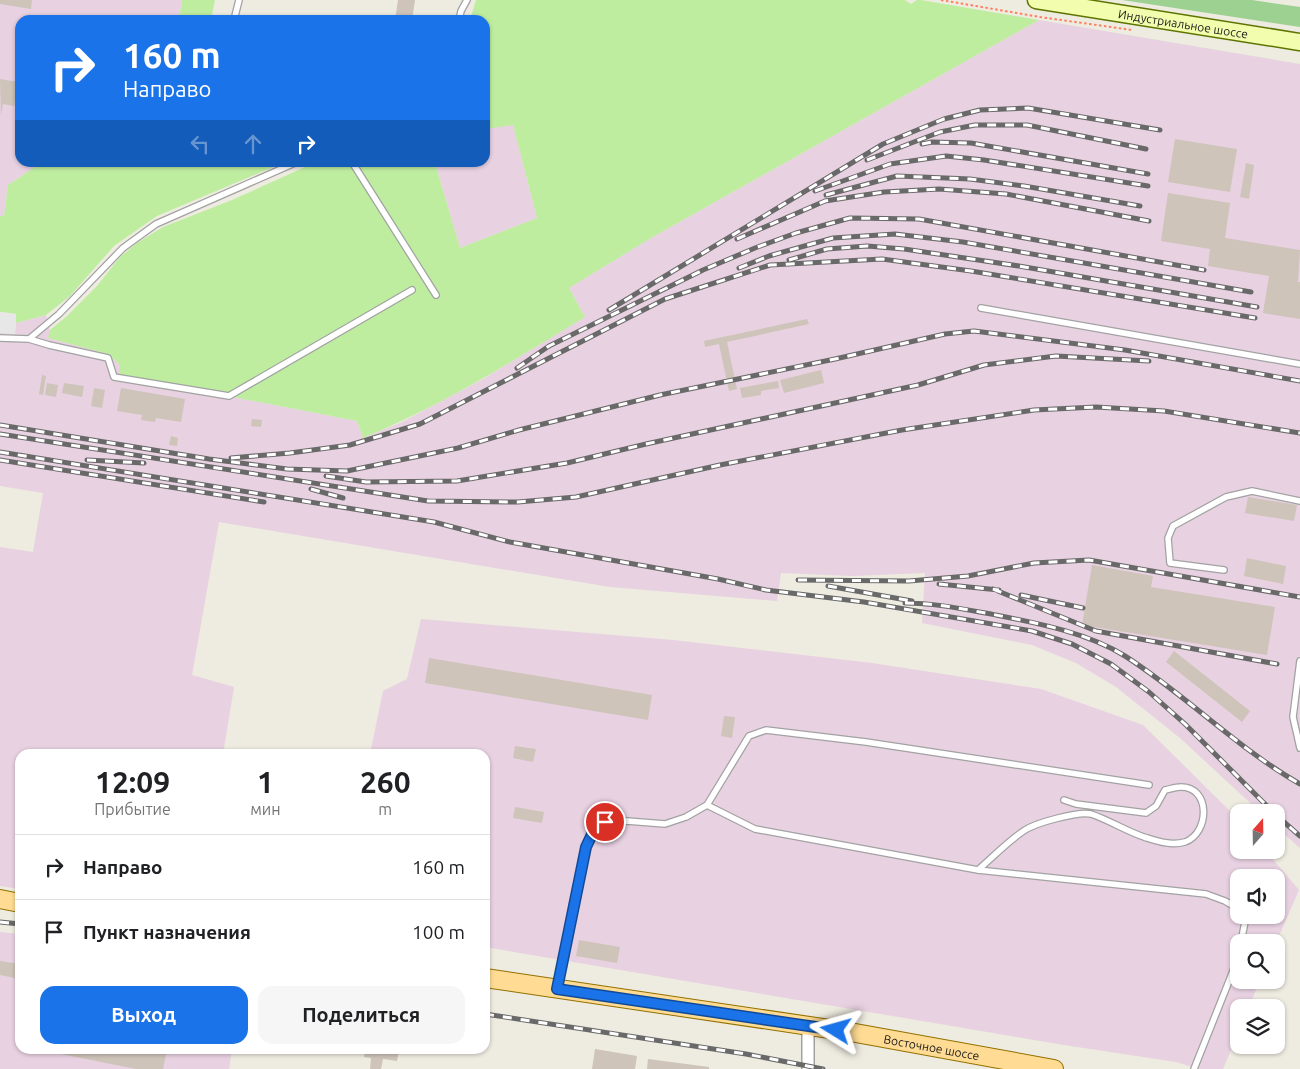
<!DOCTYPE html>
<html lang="ru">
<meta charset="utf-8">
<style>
:root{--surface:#fff;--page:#f6f6f6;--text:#202124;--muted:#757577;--line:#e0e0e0;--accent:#1a73e8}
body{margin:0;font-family:Ubuntu,sans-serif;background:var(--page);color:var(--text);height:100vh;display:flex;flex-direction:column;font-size:19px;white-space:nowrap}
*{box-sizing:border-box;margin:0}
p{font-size:16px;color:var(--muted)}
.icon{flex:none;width:28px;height:28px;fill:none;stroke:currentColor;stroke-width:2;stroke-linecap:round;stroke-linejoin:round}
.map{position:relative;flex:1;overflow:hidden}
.sheet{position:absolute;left:15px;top:749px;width:475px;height:305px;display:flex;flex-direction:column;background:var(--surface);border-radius:15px;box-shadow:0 1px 4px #0004}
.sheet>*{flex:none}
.hud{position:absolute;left:15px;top:15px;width:475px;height:152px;border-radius:15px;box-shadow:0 1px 4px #0004;background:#1a73e8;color:#fff;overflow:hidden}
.needle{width:32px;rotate:20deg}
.controls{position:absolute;left:1230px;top:804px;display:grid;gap:10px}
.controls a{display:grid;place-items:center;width:55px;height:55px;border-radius:10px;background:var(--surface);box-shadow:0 1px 4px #0004;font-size:25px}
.pin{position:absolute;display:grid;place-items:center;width:42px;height:42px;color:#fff;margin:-21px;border:2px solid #fff;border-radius:50%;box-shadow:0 1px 5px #0007}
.me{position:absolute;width:55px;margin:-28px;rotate:278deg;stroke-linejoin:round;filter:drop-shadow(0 0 4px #0008)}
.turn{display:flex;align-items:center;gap:18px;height:105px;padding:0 25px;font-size:22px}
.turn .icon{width:65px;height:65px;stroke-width:2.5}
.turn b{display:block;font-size:35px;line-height:42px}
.lanes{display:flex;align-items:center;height:48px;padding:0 25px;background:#0003;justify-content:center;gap:25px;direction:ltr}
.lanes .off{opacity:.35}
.eta{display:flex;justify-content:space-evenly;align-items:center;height:85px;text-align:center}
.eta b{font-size:30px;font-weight:700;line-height:35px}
.cta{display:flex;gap:10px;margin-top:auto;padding:10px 25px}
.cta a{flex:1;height:58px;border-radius:15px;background:var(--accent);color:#fff;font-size:20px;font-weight:700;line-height:58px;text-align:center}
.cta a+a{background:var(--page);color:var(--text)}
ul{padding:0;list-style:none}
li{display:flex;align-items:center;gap:15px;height:65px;padding:0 25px;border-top:1px solid var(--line)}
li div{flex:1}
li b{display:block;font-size:19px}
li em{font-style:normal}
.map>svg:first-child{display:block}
</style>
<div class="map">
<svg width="1300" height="1069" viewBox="0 0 1300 1069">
<rect width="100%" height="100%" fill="#eeebe0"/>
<path fill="#e8d1e1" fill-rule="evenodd" d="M0,0H182L179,20H20V162L41,163L8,185L4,216H0Z
M1039,20L1300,64V848L1276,827V812H1260L1180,738L1116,687L1076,663L1032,645L922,623L925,573L852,576L781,573L777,601L610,587L219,522L192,675L234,687L223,754H20V889L0,886V547L33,552L43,493L0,486V333L15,334L16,323L46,315L50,330L49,338L108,354L119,364L121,375L357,421L363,438L402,422L483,379L585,317L569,288L651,238Z
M513,124L537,218L460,248L435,163L485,162V129Z
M421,619L673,640L872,663L1041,689L1143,725L1239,820V850H1265L1299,890L1276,943L1239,942V980H1260L1249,1007L1239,1008V1031L1223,1069H1199L1176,1062L1064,1045L485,947V754H370L383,691L407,679ZM1239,878H1276V915H1239Z
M0,932L20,934V1049H232L229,1069H0Z"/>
<path fill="#bfeda0" d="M182,0H215L211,20H179Z
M476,0H905L911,4L917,0H921L1039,20L651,238L569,288L585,317C513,361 441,406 363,438L357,421L120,375L119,364L108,354L48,338L50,330L66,317L97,286L120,257L137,243L163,227L232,200L314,163H435L460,248L537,218L513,125L485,129V20H470Z
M41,163H283L157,216L114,246L70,296L46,315L16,323V314L0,312V216H4L8,185Z"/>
<path fill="#9dd191" d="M1122,0H1252L1300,7V27Z"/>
<path fill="#e7e7e7" d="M0,312L16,314L15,334L0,333Z"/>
<path fill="#cec4b9" d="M0,0H32L31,9L0,4Z
M398,0H415L412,20H395Z
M0,79L18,82L14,106L3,104L1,116Z
M1175,139L1237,149L1230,192L1168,182Z
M1246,163L1254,165L1249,199L1240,197Z
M1168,193L1230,203L1225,238L1300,250L1298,282H1300V319L1263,313L1269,276L1208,266L1210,249L1161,241Z
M807,319L809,324L727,342L737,389L729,391L719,344L705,347L704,341Z
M821,370L824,383L784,393L780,380Z
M42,375L46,376L43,395L39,394Z
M778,381L779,388L761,391V395L742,398L740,388Z
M47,383L58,385L56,397L45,395Z
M64,383L84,386L82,397L62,393Z
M94,388L105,390L102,408L91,406Z
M121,388L185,399L181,422L156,418L155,422L141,420L142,415L117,411Z
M252,419L262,420L261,427L251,426Z
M171,436L178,438L177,446L169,445Z
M1248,497L1297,505L1294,521L1245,513Z
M1247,558L1286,566L1283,584L1244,576Z
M1092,565L1153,576L1151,587L1275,607L1267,655L1082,625Z
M1174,651L1250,711L1242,722L1166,662Z
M429,658L652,695L648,720L425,683Z
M724,716L735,717L732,738L721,736Z
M515,746L536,749L533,762L513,758Z
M515,807L544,812L542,823L513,818Z
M579,940L620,947L617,963L576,956Z
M0,961L20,964V979L0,975Z
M62,1049H167L163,1069H136L61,1054Z
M365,1049L399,1050L397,1061L383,1059L381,1069H370L371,1058L364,1057Z
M595,1049L637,1056L635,1069H592Z
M648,1059L709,1067V1069H647Z"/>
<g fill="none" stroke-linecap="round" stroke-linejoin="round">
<defs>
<path id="lane" d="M234,20L239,0
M459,20L461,11L467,0
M352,162L436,295
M981,308L1300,364
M0,338L29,339L59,314L123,248L156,224L297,162
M29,339L49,345L108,358L114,377L229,396L412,290
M1224,570L1170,563L1168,538L1173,526L1226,497L1252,491L1300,501
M1300,661L1293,717L1300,748
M707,805L755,829L978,870L1206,894L1225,901L1239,909
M978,870C993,857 1008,841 1025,830C1036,823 1078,811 1091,814C1109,820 1126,831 1144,837C1157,841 1170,846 1185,842C1210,833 1211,786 1180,787C1176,787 1170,789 1165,790L1156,806L1146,813L1076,804L1064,800
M1241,942L1245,922L1242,915
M557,987L586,847L595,829L605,822L627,821L665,824L686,817L707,805L749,736L766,730L866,742L1149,785
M1194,1069L1239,956"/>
<path id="street" d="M808,1027V1069"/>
<g id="secondary">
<path id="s1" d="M1036,0L1300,42"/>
</g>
<g id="primary">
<path d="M0,899L20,903"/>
<path id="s2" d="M485,978L850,1032L1054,1069"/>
</g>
</defs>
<use href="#lane" stroke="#a2a2a2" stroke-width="8"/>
<use href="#street" stroke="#a2a2a2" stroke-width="14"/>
<use href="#secondary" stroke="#5d7400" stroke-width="19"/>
<use href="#primary" stroke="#927000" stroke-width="20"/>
<path stroke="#ff7f5f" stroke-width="2" stroke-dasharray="2.5 2.5" stroke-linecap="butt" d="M941,0L1040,17L1132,30"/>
<use href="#lane" stroke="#fff" stroke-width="5.5"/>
<use href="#street" stroke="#fff" stroke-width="11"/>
<use href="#secondary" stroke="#f2fead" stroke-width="16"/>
<use href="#primary" stroke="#ffdb93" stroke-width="18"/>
<defs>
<path id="rail" d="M922,144L932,142L971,143L1148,174
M867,160L940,132L975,125H1027L1146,149
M815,191L890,164L946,156L984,160L1148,186
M826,195L897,176L970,179L1024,186L1140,206
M737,239L825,201L884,192L939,189L1006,194L1149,221
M789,260L827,249L867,246L904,249L1019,266L1257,307
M739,268L769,256L833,238L895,234L963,242L1251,292
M609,310L883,144L944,119L980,110L1028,108L1160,130
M517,368L549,346L703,270L755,248L796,233L850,218L919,219L1204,270
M0,425L209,459L287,469L347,471L458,448L519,430L660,395L835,359L945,334L974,331L1125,350L1300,381
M0,434L428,501L518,502L576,497L720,465L902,430L1034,410L1096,407L1164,411L1300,433
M0,452L434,522L510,542L718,579L766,590L864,602L1032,631L1072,644L1111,664L1149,692L1185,724L1273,812
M231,458L290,453L350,445L420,424L665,299L770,265L882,259L971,271L1255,318
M0,460L264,502
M87,460L144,463
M326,476L366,482L457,481L567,463L646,444L918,385L984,365L1056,356L1149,361
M311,489L343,498
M798,580L909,581L968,576L1034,563L1089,560L1300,597
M939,584L999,590
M828,586L912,601
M993,589L1096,631L1277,664
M1021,595L1083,608
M905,603C934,603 963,609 991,614C1036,623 1086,632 1125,656C1186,695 1237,748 1300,784
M1276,815L1300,836
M0,922L20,924
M485,1014L746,1054L823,1069"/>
</defs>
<use href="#rail" stroke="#696969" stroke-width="5"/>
<use href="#rail" stroke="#fff" stroke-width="3" stroke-dasharray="9" stroke-linecap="butt"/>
</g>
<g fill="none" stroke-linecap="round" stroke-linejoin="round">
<defs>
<path id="route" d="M605,822L595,828L586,847L557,989L836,1030"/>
</defs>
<use href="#route" stroke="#114b97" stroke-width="12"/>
<use href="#route" stroke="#1a73e8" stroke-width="9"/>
</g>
<g text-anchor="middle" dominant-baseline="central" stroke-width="4" stroke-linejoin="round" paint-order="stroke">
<g font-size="12" fill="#1b1b1b" stroke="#fff">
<text stroke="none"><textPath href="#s1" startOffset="149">Индустриальное шоссе</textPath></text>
<text stroke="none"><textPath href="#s2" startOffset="452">Восточное шоссе</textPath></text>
</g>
</g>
</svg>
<div class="controls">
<a><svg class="needle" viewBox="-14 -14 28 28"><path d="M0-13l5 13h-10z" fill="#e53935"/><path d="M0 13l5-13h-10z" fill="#757577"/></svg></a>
<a><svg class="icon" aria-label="sound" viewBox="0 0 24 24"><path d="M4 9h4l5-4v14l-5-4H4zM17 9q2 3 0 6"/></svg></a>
<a><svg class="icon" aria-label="search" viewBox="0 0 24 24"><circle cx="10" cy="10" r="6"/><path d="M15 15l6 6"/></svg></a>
<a><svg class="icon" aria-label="layers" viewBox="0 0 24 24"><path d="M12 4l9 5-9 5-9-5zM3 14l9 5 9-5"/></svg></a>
</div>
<div class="pin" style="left:605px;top:822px;background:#d93025"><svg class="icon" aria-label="arrive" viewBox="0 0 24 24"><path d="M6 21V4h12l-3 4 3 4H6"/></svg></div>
<svg class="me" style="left:836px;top:1030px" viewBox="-20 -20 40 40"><path d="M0-17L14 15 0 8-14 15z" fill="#1a73e8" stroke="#fff" stroke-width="4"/></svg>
<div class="hud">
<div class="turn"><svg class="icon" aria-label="right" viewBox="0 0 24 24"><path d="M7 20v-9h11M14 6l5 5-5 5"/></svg><div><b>160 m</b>Направо</div></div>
<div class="lanes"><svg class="icon off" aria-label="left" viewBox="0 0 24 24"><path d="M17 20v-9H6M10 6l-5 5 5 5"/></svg><svg class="icon off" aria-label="ahead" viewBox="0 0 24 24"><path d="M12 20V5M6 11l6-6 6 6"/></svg><svg class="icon" aria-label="right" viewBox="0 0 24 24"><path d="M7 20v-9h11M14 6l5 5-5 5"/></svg></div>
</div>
<section class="sheet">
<div class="eta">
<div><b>12:09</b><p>Прибытие</p></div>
<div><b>1</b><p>мин</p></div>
<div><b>260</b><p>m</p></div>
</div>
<ul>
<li><svg class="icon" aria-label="right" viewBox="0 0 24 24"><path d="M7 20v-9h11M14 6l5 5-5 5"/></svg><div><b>Направо</b></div><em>160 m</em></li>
<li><svg class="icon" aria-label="arrive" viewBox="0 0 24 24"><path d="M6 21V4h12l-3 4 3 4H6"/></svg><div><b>Пункт назначения</b></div><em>100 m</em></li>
</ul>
<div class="cta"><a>Выход</a><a>Поделиться</a></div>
</section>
</div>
